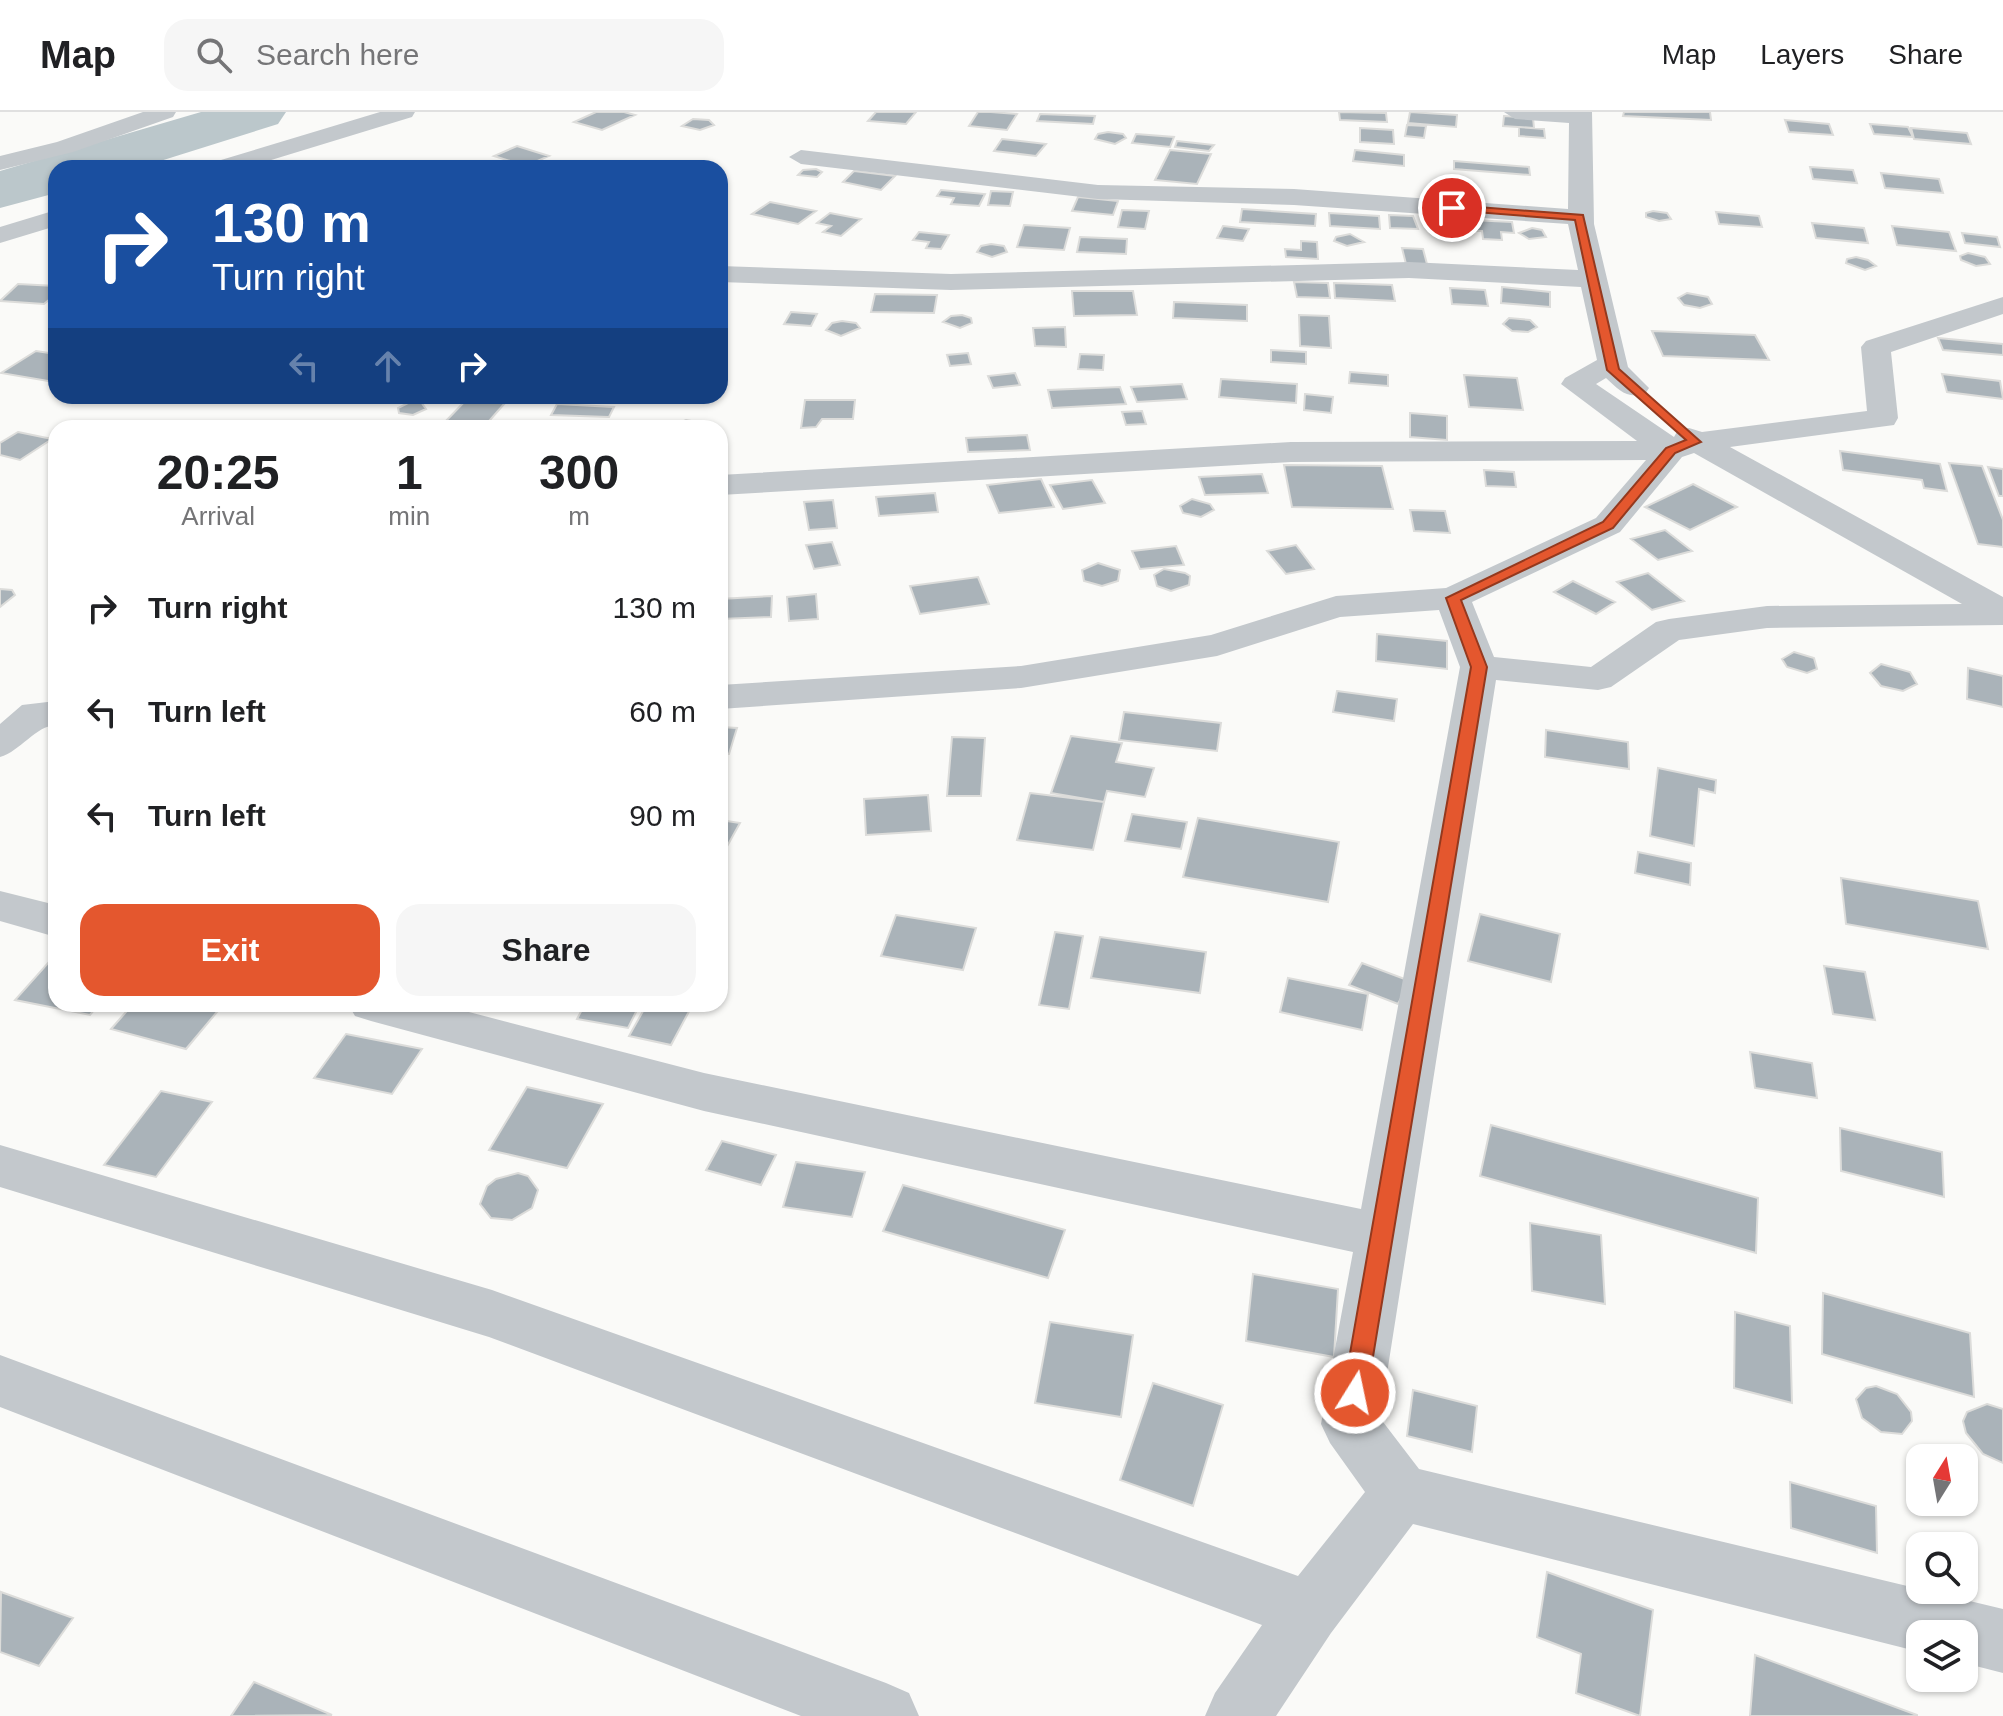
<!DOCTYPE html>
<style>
:root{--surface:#fff;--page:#f6f6f6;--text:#202124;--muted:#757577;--line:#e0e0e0;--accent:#e4572e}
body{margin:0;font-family:Helvetica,sans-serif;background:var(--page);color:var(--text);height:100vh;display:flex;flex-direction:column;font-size:30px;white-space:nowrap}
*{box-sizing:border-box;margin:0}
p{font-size:26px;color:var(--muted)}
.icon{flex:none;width:44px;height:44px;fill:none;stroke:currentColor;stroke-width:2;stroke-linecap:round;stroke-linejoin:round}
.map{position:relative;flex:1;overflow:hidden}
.sheet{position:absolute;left:48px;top:308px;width:680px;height:592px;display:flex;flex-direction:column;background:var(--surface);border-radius:24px;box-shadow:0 2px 6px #0004}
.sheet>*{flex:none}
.top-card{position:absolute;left:48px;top:48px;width:680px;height:244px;border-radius:24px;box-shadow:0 2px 6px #0004;background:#1a4fa0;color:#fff;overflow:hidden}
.needle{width:52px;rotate:11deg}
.buttons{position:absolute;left:1906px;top:1332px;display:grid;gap:16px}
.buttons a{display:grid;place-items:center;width:72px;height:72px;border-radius:16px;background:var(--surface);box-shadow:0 2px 6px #0004;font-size:40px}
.pin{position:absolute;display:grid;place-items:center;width:68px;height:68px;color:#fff;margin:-34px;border:4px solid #fff;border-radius:50%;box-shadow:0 2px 8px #0007}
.me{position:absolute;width:88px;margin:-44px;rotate:10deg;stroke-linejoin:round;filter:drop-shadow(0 0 6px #0008)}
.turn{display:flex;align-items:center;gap:28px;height:168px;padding:0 32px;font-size:36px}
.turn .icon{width:104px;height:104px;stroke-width:2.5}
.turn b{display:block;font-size:56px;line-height:68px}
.lanes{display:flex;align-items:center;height:76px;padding:0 32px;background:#0003;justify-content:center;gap:40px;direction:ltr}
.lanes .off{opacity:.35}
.eta{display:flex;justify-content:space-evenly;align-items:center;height:136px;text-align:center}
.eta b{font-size:48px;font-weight:700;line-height:56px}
.primary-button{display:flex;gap:16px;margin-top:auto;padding:16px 32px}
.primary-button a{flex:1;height:92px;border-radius:24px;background:var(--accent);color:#fff;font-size:32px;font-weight:700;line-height:92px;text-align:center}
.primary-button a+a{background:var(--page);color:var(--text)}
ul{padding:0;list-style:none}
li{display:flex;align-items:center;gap:24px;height:104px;padding:0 32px}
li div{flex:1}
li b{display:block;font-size:30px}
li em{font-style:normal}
header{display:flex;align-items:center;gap:48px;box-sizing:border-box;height:112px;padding:0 40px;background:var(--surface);border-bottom:2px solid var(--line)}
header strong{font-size:38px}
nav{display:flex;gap:44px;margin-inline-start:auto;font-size:28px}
.search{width:560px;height:72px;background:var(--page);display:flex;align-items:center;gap:20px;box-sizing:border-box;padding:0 28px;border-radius:24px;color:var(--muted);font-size:30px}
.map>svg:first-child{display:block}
</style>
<header>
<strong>Map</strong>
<div class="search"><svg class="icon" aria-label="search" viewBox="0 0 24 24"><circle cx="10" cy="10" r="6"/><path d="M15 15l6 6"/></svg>Search here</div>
<nav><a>Map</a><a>Layers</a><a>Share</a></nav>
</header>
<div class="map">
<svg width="2003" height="1604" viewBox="0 0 2003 1604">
<rect width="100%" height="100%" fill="#fafaf8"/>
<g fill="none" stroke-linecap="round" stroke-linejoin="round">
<path fill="#bbc7cb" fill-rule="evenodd" d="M201,0H286L278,12L138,56H56V81L0,96V59Z"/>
</g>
<path fill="#aab3b9" stroke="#dcdcda" stroke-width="2" d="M596,0H624L635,3L602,18L574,10Z
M876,0H916L906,12L868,9Z
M978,0H991L1017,2L1007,18L969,14Z
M1339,0L1386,1L1387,10L1340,8Z
M1410,0L1457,3L1456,15L1408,11Z
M1624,0H1710L1711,8L1623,4Z
M1040,2L1095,4L1093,12L1037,9Z
M1504,4L1533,6L1534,16L1503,14Z
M693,7L709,8L714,13L700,18L682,14Z
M1785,8L1829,12L1833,23L1789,20Z
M1870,12L1908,15L1913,25L1874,22Z
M1407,13L1426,14L1424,26L1405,24Z
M1519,15L1544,17L1545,26L1519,24Z
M1360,16L1393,18L1394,32L1360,30Z
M1911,16L1967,21L1971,32L1914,27Z
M1108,20L1123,22L1126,26L1115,32L1095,27L1098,22Z
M1136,22L1174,25L1170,35L1132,31Z
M1002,27L1046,32L1036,44L994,39Z
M1177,29L1214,33L1209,39L1175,35Z
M517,34L549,44L526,54L494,44Z
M1170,38L1211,42L1197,72L1155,68Z
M1355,38L1404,43V54L1353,49Z
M1454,49L1529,55L1530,63L1454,57Z
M1810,55L1853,58L1857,71L1813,67Z
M816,57L822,60L817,65L798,63L803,58Z
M854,59L895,64L881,78L843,70Z
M1881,61L1939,67L1943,81L1885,76Z
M941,78L985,82L979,94L951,92L954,86L937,84Z
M991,79L1013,80L1010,94L988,93Z
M1078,85L1118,89L1113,103L1072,99Z
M770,90L816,99L798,112L752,102Z
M1242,97L1316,102L1315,114L1240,110Z
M1122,98L1149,99L1145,117L1118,115Z
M1653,99L1667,101L1671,107L1659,109L1646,105V101Z
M1716,100L1759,104L1762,115L1719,112Z
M830,101L861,107L841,124L823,120L831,114L817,111Z
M1329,101L1379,104L1380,117L1330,114Z
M1389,103L1413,104L1418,117L1390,116Z
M1471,108L1512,110L1514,121L1501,120L1502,128L1483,127L1482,119H1473Z
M1812,111L1864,116L1868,131L1816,126Z
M1024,113L1070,116L1064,138L1017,135Z
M1223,114L1249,117L1243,129L1217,126Z
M1892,114L1949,120L1956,139L1897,133Z
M1532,116L1542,118L1546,125L1529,127L1519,121Z
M919,120L949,123L941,137L926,136L929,130L913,128Z
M1962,121L1997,125L2000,135L1965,131Z
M1350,122L1364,130L1347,134L1334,129L1336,125Z
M1080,125L1127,127L1126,142L1077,140Z
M1301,129L1317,130L1318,147L1286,145L1285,137L1301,138Z
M991,132L1004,134L1007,140L992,145L977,140L981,134Z
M1402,136L1423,137L1427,152H1406Z
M1968,141L1985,145L1990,152L1976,154L1961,148L1960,144Z
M1856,145L1868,148L1876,154L1865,158L1846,151L1847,147Z
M1294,170L1328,171L1330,186L1297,185Z
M1334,171L1392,173L1395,189L1335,186Z
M18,172L56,174V182L44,192L0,189Z
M1502,175L1550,180V195L1501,191Z
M1450,176L1485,178L1488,194L1452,192Z
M1072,179H1133L1137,203L1074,204Z
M1687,181L1708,185L1712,192L1700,196L1684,193L1678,186Z
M875,182L937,183L934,201L871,200Z
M1174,190L1247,193V209L1173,206Z
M791,200L817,202L811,214L784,212Z
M962,203L971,206L972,211L960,216L943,210L951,204Z
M1299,203L1329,204L1331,236L1300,234Z
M1509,206L1530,208L1537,215L1528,220L1512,219L1503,212Z
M842,209L856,211L860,216L841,224L826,218L832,211Z
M1065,215L1066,235L1035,234L1033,216Z
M1652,219L1755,223L1769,248L1663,244Z
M1938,226L2003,232V243L1943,238Z
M1271,238L1306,240V252L1271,250Z
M36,239L56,242V266L48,269L1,261Z
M968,241L971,252L950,254L947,243Z
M1080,242L1104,243L1103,258L1078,257Z
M1350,260L1388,263V274L1349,271Z
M1015,261L1020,273L993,276L988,264Z
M1942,262L2000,269L2003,287L1947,280Z
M1464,263L1517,266L1523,298L1469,295Z
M1221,267L1297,272L1296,291L1219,285Z
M1182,272L1187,287L1137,290L1131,275Z
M1120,275L1126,292L1052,296L1048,278Z
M1305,282L1333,285L1331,301L1304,298Z
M289,284H329L323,291L286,287Z
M467,287L505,291L483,316L443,312Z
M805,288H855L853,307H822L816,315L801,316Z
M410,290H421L426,297L413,303L399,301L398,296Z
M557,292L614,295L609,305L551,303Z
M1142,299L1146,312L1126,313L1122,300Z
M1410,301L1447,304V328L1410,325Z
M686,308L696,310L701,316H667Z
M18,320L52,327L20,348L0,343V331Z
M1027,323L1030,338L968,340L966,326Z
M1840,339L1940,352L1947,379L1924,376L1922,368L1843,358Z
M1949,351L1982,354L2003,408V435L1978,432Z
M1284,353L1382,354L1393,397L1292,395Z
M1988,355L2003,357V384H1999Z
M1484,358L1514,360L1516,375L1486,374Z
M1262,362L1268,381L1205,383L1199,365Z
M1041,367L1054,395L999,401L987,373Z
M1092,368L1105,391L1063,397L1050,373Z
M1693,372L1737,395L1690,418L1645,395Z
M935,381L938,400L879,404L876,385Z
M1192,387L1210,392L1214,398L1201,405L1183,401L1180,394Z
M833,388L837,416L809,418L804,390Z
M1410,398L1445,399L1450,421L1414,419Z
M1665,418L1692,439L1658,448L1631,427Z
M832,430L840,453L814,457L806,433Z
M1296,433L1314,457L1286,462L1267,439Z
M1176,434L1184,453L1140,457L1132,439Z
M1098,451L1120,458L1118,469L1102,474L1084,469L1082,458Z
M1164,457L1185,461L1190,464L1189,473L1171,479L1157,474L1154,463Z
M1648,461L1684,489L1652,498L1617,470Z
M978,465L989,492L920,502L910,474Z
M1573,469L1615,490L1596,502L1554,480Z
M0,477L12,478L15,483L0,495Z
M816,482L818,507L789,509L787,485Z
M772,484L771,505L720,507V487Z
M1377,522L1447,529V557L1376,549Z
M1794,540L1814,546L1817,557L1807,561L1787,555L1782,547Z
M1881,552L1910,560L1917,572L1903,579L1881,574L1870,561Z
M1968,556L2003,564V595L1967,587Z
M1337,579L1397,587L1394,609L1333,600Z
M1124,600L1221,611L1217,639L1119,628Z
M720,615L737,616L729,642L720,641Z
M1546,618L1628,630L1629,657L1545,645Z
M1071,624L1122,631L1116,650L1154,656L1145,685L1107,679L1104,690L1051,681Z
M952,625L985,626L981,684H947Z
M1658,656L1716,668L1715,681L1699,677L1694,734L1650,724Z
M1030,681L1104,690L1093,738L1017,728Z
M928,683L931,719L866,723L864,687Z
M1132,702L1187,710L1181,737L1125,729Z
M1198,706L1339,730L1328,790L1183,765Z
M720,708L740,711L720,747Z
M1638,740L1691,751L1690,773L1635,761Z
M1841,766L1978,789L1988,837L1846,812Z
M1480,802L1560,822L1551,870L1468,849Z
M896,803L976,816L963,858L881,844Z
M1055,820L1083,824L1069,897L1039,893Z
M1100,825L1206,840L1200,881L1091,866Z
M56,842V892H99L90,903L15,888Z
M1362,851L1410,869L1398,892L1349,873Z
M1824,854L1865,860L1875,908L1833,902Z
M1288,866L1368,882L1362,918L1280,900Z
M133,892H213L222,894L186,937L111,917Z
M585,892H640L628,916L577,907Z
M647,892H693L671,933L629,924Z
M346,922L422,937L392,982L314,966Z
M1750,940L1812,951L1817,986L1755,976Z
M527,975L603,992L567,1056L489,1038Z
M161,979L212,990L156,1065L104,1053Z
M1491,1013L1758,1086L1756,1141L1480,1064Z
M1840,1016L1942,1040L1944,1085L1841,1059Z
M722,1029L776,1043L761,1073L706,1058Z
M796,1050L865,1060L852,1105L783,1095Z
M518,1061L528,1064L538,1078L532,1096L512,1108L491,1106L480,1092L487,1074L496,1067Z
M903,1073L1065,1118L1048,1166L883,1119Z
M1530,1111L1601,1123L1605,1192L1532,1179Z
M1253,1162L1338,1177L1334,1245L1246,1229Z
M1823,1181L1970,1221L1974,1285L1822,1242Z
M1735,1200L1790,1214L1792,1291L1734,1276Z
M1050,1210L1133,1223L1121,1305L1035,1291Z
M1153,1271L1223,1293L1193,1394L1120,1368Z
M1876,1274L1897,1282L1911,1300L1912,1309L1902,1322L1881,1320L1862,1306L1856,1287L1866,1276Z
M1413,1278L1477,1294L1472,1340L1407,1324Z
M1987,1292L2003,1297V1351L1983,1342L1966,1321L1963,1309L1967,1300Z
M1790,1370L1876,1394L1877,1441L1791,1416Z
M1547,1460L1653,1498L1640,1604L1576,1581L1581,1542L1537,1525Z
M1,1480L73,1506L39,1554L0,1540Z
M1755,1543L1917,1603V1604H1750Z
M254,1570L332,1603L231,1604Z"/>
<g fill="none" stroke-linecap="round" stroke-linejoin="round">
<path fill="#c3c8cc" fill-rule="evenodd" d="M143,0H176L173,5L73,40L0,58V44L57,30Z
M380,0H415L412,5L245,56H208L211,51Z
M1504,0H1592L1594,112L1628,255L1649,276L1645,282C1626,287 1619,278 1606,266L1596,272L1674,325L1678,318L1689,316L1702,320L1867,299L1861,235L1866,229L2003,185V202L1891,240L1898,306L1894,313L1730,335L2003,485V513L1767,516L1679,528L1611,575L1598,578L1496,568L1380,1306L1419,1357L2003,1497V1561L1964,1551V1522H1920V1540L1413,1412L1331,1521L1276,1604H1205L1215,1581L1262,1513L489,1225L0,1075V1033L492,1178L1298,1464L1365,1380L1330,1331L1321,1312L1353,1140L704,999L371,909L355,904L348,892H438L704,961L1361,1097L1460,555L1439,498L1340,505L1217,544L1021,576L720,597V573L1021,554L1211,523L1336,484L1446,476L1596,406L1646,348L1291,350L720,383V363L1291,330L1637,329L1561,272L1565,266L1597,248L1581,175L1409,166L951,178L720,170V154L951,162L1409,150L1578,158L1568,112L1294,93L1098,87L801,52L789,45L801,38L1098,73L1294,77L1568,97L1569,11L1515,7ZM1694,341L1962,492L1767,494L1669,507L1656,510L1591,555L1494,545L1472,490L1620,420L1682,345Z
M56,98V114L0,131V115Z
M56,589V613C35,614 21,639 0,645V612L22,593Z
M0,779L56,793V825L0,809Z
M0,1243L886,1571L909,1581L919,1604H801L0,1295Z"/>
</g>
<path fill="#e4572e" stroke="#94391e" stroke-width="2" d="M1452,93L1583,103L1619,257L1701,330L1675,341L1613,416L1461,488L1487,555L1367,1281L1363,1288L1355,1291L1347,1288L1343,1281L1471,555L1446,486L1603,410L1666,336L1686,328L1607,258L1575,108L1449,98Z"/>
</svg>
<div class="buttons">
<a><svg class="needle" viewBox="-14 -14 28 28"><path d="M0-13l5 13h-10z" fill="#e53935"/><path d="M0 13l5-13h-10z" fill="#757577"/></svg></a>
<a><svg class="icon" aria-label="search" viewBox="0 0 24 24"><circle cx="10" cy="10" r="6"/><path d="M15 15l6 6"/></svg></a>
<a><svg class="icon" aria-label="layers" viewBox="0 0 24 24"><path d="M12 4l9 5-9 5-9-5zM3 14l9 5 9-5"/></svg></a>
</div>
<div class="pin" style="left:1452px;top:96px;background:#d93025"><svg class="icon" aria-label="arrive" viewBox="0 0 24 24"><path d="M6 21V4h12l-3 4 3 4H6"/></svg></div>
<svg class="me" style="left:1355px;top:1281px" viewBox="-20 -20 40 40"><circle r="17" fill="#e4572e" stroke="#fff" stroke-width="3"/><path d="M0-11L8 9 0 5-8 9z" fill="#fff"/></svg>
<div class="top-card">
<div class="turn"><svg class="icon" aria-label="right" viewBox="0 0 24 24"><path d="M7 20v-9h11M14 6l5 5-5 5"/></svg><div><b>130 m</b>Turn right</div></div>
<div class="lanes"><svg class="icon off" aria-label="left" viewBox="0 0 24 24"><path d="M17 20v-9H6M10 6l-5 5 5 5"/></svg><svg class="icon off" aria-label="ahead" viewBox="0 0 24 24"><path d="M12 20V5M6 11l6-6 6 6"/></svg><svg class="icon" aria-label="right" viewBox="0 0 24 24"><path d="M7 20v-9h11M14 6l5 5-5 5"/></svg></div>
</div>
<section class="sheet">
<div class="eta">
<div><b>20:25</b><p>Arrival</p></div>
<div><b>1</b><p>min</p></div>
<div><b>300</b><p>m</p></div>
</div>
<ul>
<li><svg class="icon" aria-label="right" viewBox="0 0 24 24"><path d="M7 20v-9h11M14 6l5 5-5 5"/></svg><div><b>Turn right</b></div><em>130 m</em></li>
<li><svg class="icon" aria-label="left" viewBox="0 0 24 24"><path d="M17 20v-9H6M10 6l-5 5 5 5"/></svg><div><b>Turn left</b></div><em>60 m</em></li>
<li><svg class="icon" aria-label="left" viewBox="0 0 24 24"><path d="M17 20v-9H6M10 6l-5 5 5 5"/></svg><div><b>Turn left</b></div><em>90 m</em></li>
</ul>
<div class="primary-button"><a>Exit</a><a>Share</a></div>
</section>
</div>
